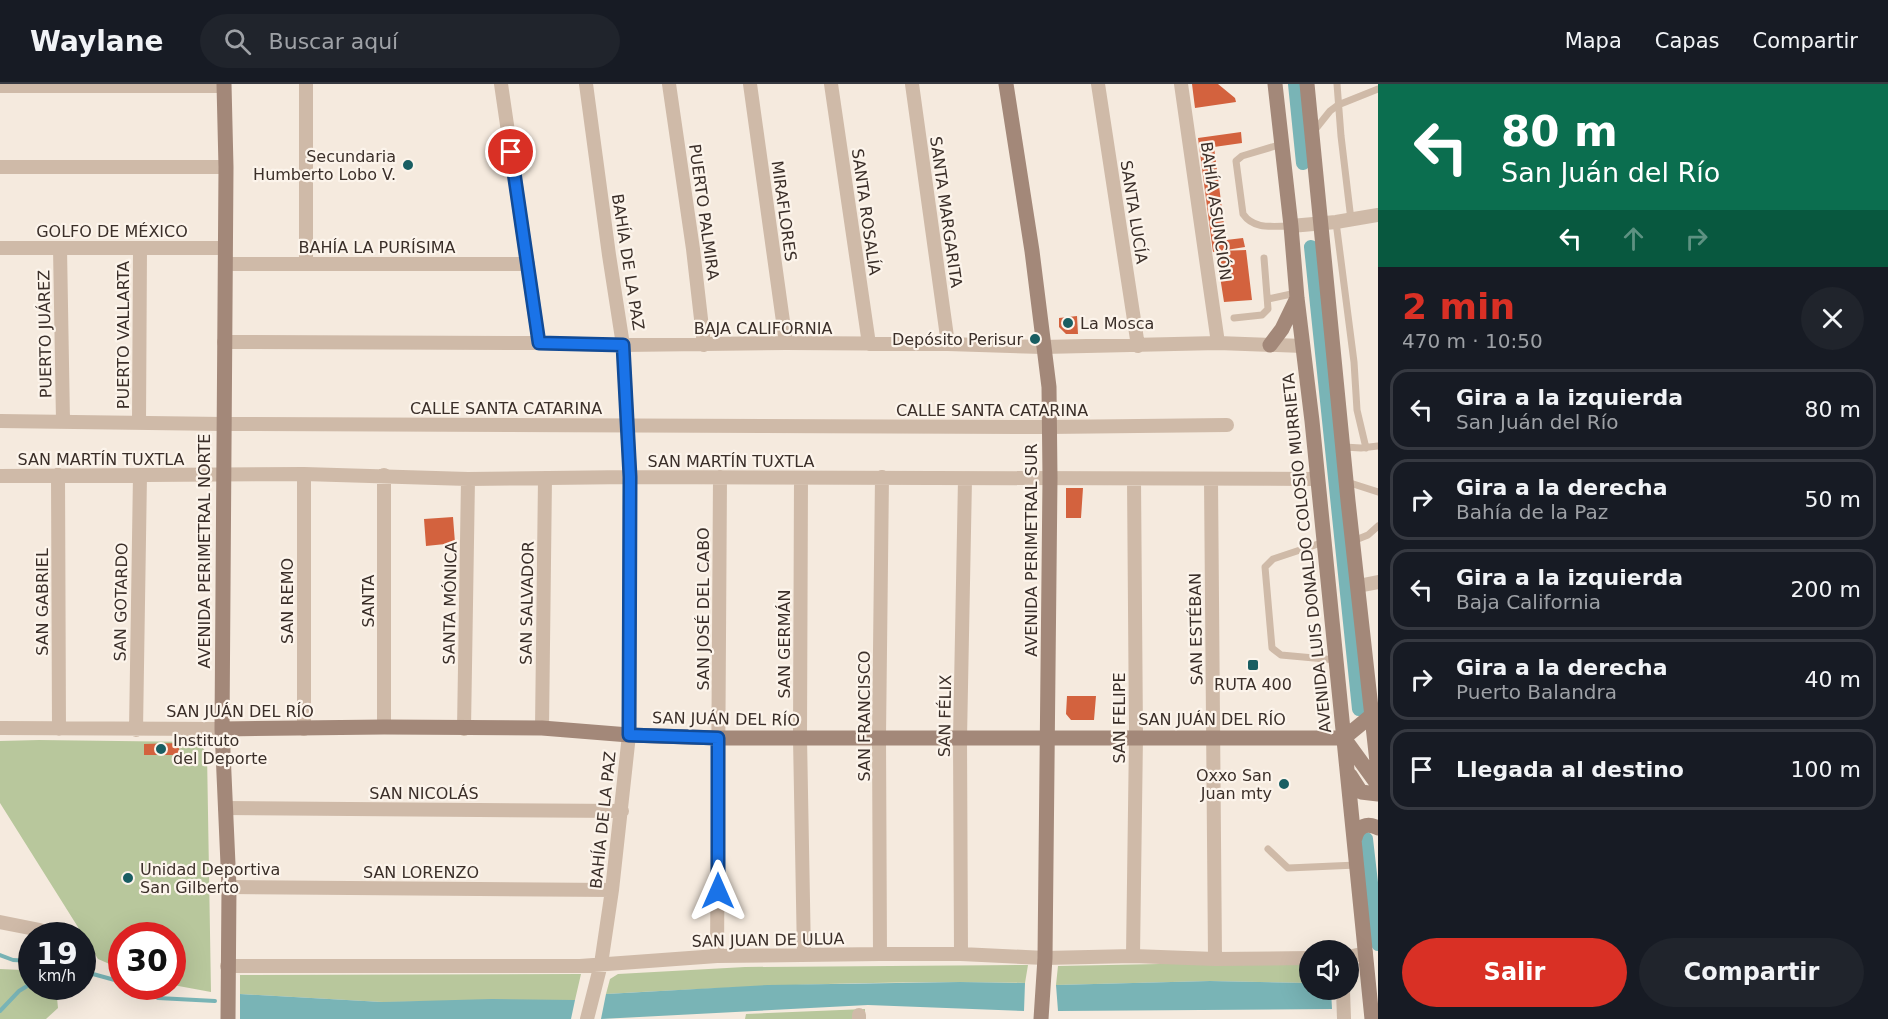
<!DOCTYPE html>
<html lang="es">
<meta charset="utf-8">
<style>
:root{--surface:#171b24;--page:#20242c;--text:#f1f3f6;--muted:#9ea1a6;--line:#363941;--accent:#d93025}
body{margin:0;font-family:"DejaVu Sans",sans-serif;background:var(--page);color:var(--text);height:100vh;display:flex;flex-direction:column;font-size:22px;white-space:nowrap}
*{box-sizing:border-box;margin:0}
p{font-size:20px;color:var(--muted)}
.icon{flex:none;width:33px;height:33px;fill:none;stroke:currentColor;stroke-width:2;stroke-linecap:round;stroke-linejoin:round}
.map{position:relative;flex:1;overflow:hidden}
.details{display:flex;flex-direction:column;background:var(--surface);width:510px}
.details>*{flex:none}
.top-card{background:#0b6e4f;color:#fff;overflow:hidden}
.fabs{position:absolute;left:1299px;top:856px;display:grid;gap:12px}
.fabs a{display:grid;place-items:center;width:60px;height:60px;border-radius:50%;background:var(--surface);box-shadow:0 6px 24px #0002;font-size:30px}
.speed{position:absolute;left:18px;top:838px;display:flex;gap:12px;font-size:30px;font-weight:700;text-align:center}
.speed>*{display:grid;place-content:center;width:78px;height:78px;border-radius:50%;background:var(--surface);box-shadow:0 6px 24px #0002;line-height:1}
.speed small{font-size:15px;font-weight:400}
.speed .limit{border:9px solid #d22;background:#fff;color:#111}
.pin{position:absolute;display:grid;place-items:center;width:51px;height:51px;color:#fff;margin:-26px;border:3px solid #fff;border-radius:50%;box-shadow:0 2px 6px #0007}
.me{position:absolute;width:66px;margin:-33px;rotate:0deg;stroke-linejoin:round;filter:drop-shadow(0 0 4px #0008)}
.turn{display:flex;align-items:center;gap:21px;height:126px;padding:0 24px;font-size:27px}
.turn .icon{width:78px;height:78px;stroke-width:2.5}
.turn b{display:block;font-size:42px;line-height:51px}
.lanes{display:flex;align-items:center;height:57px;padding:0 24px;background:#0003;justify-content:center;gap:30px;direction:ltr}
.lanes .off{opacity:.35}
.round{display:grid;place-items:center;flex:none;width:63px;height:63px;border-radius:32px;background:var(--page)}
.overview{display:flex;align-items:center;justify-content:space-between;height:102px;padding:0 24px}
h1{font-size:36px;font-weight:700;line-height:45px;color:var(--accent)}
.button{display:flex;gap:12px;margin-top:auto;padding:12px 24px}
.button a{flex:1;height:69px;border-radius:36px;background:var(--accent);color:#fff;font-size:24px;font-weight:700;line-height:69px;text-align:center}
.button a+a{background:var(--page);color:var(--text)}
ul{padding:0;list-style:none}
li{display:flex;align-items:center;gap:18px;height:81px;margin:0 12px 9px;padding:0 12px;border:3px solid var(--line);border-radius:18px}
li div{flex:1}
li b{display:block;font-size:22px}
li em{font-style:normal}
header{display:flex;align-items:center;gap:36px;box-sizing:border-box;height:84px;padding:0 30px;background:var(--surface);border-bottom:2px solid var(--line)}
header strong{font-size:28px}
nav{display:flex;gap:33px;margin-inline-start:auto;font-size:21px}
.search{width:420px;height:54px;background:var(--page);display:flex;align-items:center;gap:15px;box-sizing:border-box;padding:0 21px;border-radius:33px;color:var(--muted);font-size:22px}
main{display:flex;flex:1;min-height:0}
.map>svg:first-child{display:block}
</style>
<header>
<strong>Waylane</strong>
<div class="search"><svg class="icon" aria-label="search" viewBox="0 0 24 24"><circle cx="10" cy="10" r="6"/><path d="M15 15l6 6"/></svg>Buscar aquí</div>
<nav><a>Mapa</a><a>Capas</a><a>Compartir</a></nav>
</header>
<main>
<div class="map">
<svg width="1378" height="935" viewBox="0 0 1378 935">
<rect width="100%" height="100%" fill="#f5eade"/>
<path fill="#b8c79c" d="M39,656L198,658L207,669L211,908L173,901L172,852H122L121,885L98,875L0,719V657Z
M1159,880H1309V899L1210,897L1056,901L1058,882Z
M1028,881L1025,899C885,896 746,902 606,910L610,895L618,890L745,883Z
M0,885L23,886L31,893L32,903H42L46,906L56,904L58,924L46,935H0Z
M581,890L575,916L382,918L240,910V891Z
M865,925V935H745L746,930Z"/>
<path fill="#79b4b6" d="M1210,897L1309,899L1310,906H1331L1332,925L1058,927L1056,901Z
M960,898L1025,899L1024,927L868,921L601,935L606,910L768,901Z
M240,910L382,918L492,915L575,916L571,935H240Z"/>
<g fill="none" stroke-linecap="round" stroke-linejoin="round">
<path stroke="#79b4b6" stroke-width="4" d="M0,871L13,876L32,877
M82,887L122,898
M135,903L158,914L215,917
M0,927L19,907L32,899"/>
<path stroke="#79b4b6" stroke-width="14" d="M1295,0L1303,79
M1311,163L1359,625
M1366,755L1378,860"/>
</g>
<path fill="#d3623e" d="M1192,0H1218L1235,14L1236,18L1195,24Z
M1241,48L1242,59L1214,63L1226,156L1243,154L1245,163L1220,167L1246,166L1252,216L1224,218L1216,167L1213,168L1198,54Z
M1077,232L1078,250H1066L1059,243V234Z
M1066,404H1083L1081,434H1066Z
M453,433L455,459L426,462L424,435Z
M1067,612H1096L1094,636H1071L1066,630Z
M179,659V671H144V660Z"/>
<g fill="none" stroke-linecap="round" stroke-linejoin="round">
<path stroke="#cfbaa8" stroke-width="7" d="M1337,0L1341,52L1351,136
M1314,47L1330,27L1338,21L1378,5
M1282,60L1242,72L1236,77L1243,130C1254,146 1273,142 1291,142
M1336,138L1354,278L1357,326L1366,364
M1268,215L1296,209
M1234,234L1262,231L1268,225L1264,174
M1344,363L1361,364L1378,362
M1347,398L1378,408
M1353,457L1368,451L1378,442
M1324,458L1273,475L1265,483L1272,564L1281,571L1336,576
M1268,765L1288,784L1357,781"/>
<path stroke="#cfbaa8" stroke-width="14" d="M501,0L539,259
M586,0L609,171L623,261L630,393L629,651L612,806L601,880L587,935
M669,0L693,165L704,261
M750,0L786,259
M831,0L869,260
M912,0L948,260
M1098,0L1138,262
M1181,0L1218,259
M0,2H224
M0,83H226
M1291,142L1336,138L1378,131
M0,164H225
M60,164L63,337
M225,180H528
M306,180V0
M224,258L539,259L623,261L786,259L948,260L1043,263L1218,259L1303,262
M0,337L223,340L1049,343L1227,341
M139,338L140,164
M58,391L59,645
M0,392L304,390L468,395L630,393L1317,395
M801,394L800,654L804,871
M1211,395L1215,875
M1358,502L1378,498
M384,643V391
M0,644L222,645
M542,644L545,394
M304,645V390
M464,645L468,395
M136,646L140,391
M225,724L622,727
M229,803L612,806
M0,838L40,846
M880,870L879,653L882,393
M961,870L960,655L965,395
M717,872L720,393
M1133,872L1136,652L1134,395
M1348,873L1366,869
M227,882H580L717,872L880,870H961L1045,874L1133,872L1215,875L1310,874
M1343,906L1344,935
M859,935V931"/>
<path stroke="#a38879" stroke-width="15" d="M224,0L226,83L222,645L229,803L228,935
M1006,0L1032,167L1049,303L1050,394L1045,874L1041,935
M1275,0L1291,142L1297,214L1312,337L1372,935
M1307,0L1348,417L1378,687
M1270,261L1282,245L1297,214
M222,645L384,643L542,644L629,651L719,654H1344
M1344,654L1372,631
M1346,657L1378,701
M1350,691L1361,708L1378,710
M1355,754C1358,742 1367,738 1378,744"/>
</g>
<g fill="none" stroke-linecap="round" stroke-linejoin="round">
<defs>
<path id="route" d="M511,68L539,259L623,261L630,393L629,651L718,654V807"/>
</defs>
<use href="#route" stroke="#114b97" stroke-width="15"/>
<use href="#route" stroke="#1a73e8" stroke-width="10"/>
</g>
<g fill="#195e62" stroke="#fcf4eb" stroke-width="2">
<circle cx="408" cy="81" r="6"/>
<circle cx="1068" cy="239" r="6"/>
<circle cx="1035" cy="255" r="6"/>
<rect x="1247" y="575" width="12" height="12" rx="3"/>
<circle cx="161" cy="665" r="6"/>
<circle cx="1284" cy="700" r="6"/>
<circle cx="128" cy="794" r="6"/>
</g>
<g text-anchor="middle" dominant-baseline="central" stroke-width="4.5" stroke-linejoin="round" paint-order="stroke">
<g font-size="16" fill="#3b2f29" stroke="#fcf4eb" text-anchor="end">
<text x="396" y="72">Secundaria<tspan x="396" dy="18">Humberto Lobo V.</tspan></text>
<text x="1080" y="239" text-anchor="start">La Mosca</text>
<text x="1023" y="255">Depósito Perisur</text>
<text x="1253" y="600" text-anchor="middle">RUTA 400</text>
<text x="173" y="656" text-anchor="start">Instituto<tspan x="173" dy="18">del Deporte</tspan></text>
<text x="1272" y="691">Oxxo San<tspan x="1272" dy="18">Juan mty</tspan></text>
<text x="140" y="785" text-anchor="start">Unidad Deportiva<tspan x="140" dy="18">San Gilberto</tspan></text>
</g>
<g font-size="16" fill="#3b2f29" stroke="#fcf4eb">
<text transform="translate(784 127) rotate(82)">MIRAFLORES</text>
<text transform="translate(1216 127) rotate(82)">BAHÍA ASUNCIÓN</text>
<text transform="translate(704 128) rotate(82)">PUERTO PALMIRA</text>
<text transform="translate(866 128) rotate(82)">SANTA ROSALÍA</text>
<text transform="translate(946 128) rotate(82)">SANTA MARGARITA</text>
<text transform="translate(1134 128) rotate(81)">SANTA LUCÍA</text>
<text x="112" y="147">GOLFO DE MÉXICO</text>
<text x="377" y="163">BAHÍA LA PURÍSIMA</text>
<text transform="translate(628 178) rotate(81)">BAHÍA DE LA PAZ</text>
<text x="763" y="244">BAJA CALIFORNIA</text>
<text transform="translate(45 250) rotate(-91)">PUERTO JUÁREZ</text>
<text transform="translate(123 251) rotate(-90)">PUERTO VALLARTA</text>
<text x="506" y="324">CALLE SANTA CATARINA</text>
<text x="992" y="326">CALLE SANTA CATARINA</text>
<text x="101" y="375">SAN MARTÍN TUXTLA</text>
<text x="731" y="377">SAN MARTÍN TUXTLA</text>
<text transform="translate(1031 466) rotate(-90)">AVENIDA PERIMETRAL SUR</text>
<text transform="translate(204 467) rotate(-90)">AVENIDA PERIMETRAL NORTE</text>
<text transform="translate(1307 469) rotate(-96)">AVENIDA LUIS DONALDO COLOSIO MURRIETA</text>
<text transform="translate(287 517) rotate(-90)">SAN REMO</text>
<text transform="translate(368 517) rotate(-90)">SANTA</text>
<text transform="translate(42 518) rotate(-90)">SAN GABRIEL</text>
<text transform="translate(121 518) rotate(-89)">SAN GOTARDO</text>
<text transform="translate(450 519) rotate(-89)">SANTA MÓNICA</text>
<text transform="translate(527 519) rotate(-89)">SAN SALVADOR</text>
<text transform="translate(703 525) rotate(-90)">SAN JOSÉ DEL CABO</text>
<text transform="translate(1196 545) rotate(-91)">SAN ESTÉBAN</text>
<text transform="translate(784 560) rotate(-90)">SAN GERMÁN</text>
<text x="240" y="627">SAN JUÁN DEL RÍO</text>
<text transform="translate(864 632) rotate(-90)">SAN FRANCISCO</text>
<text transform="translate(945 632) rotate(-89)">SAN FÉLIX</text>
<text transform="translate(1119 634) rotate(-90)">SAN FELIPE</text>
<text transform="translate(726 635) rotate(1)">SAN JUÁN DEL RÍO</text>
<text x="1212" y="635">SAN JUÁN DEL RÍO</text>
<text x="424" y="709">SAN NICOLÁS</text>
<text transform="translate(603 736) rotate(-84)">BAHÍA DE LA PAZ</text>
<text x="421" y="788">SAN LORENZO</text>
<text transform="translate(768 856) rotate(-1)">SAN JUAN DE ULUA</text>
</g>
</g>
</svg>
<div class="fabs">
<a><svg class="icon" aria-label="sound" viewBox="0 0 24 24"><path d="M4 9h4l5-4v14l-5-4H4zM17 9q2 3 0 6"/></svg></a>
</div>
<div class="speed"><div>19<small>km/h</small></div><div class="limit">30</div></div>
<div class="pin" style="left:511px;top:68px;background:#d93025"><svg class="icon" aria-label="arrive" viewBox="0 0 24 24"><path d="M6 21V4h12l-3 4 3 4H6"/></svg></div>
<svg class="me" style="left:718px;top:807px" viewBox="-20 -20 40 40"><path d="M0-17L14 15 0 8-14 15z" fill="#1a73e8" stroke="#fff" stroke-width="4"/></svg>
</div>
<section class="details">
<div class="top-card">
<div class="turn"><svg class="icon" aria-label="left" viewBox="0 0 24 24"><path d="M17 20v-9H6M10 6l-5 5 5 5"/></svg><div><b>80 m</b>San Juán del Río</div></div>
<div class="lanes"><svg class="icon" aria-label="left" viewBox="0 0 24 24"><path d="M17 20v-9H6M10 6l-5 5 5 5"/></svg><svg class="icon off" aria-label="ahead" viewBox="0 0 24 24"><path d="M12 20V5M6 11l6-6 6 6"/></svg><svg class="icon off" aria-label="right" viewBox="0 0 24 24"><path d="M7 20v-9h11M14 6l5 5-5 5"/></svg></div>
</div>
<div class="overview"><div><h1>2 min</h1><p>470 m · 10:50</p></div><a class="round"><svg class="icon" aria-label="close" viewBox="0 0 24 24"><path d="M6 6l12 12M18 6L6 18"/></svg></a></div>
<ul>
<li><svg class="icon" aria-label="left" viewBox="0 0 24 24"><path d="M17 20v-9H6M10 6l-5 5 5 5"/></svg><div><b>Gira a la izquierda</b><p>San Juán del Río</p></div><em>80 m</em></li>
<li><svg class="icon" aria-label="right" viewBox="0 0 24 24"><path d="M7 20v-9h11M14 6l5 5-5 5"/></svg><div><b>Gira a la derecha</b><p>Bahía de la Paz</p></div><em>50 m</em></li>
<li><svg class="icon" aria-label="left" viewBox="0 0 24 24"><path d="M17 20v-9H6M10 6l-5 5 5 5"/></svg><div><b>Gira a la izquierda</b><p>Baja California</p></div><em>200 m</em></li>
<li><svg class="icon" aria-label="right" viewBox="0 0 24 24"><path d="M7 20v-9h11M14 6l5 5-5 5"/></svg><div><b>Gira a la derecha</b><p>Puerto Balandra</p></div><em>40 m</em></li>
<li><svg class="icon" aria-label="arrive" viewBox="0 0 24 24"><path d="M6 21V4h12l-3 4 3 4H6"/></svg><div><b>Llegada al destino</b></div><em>100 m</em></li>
</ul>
<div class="button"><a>Salir</a><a>Compartir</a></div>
</section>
</main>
